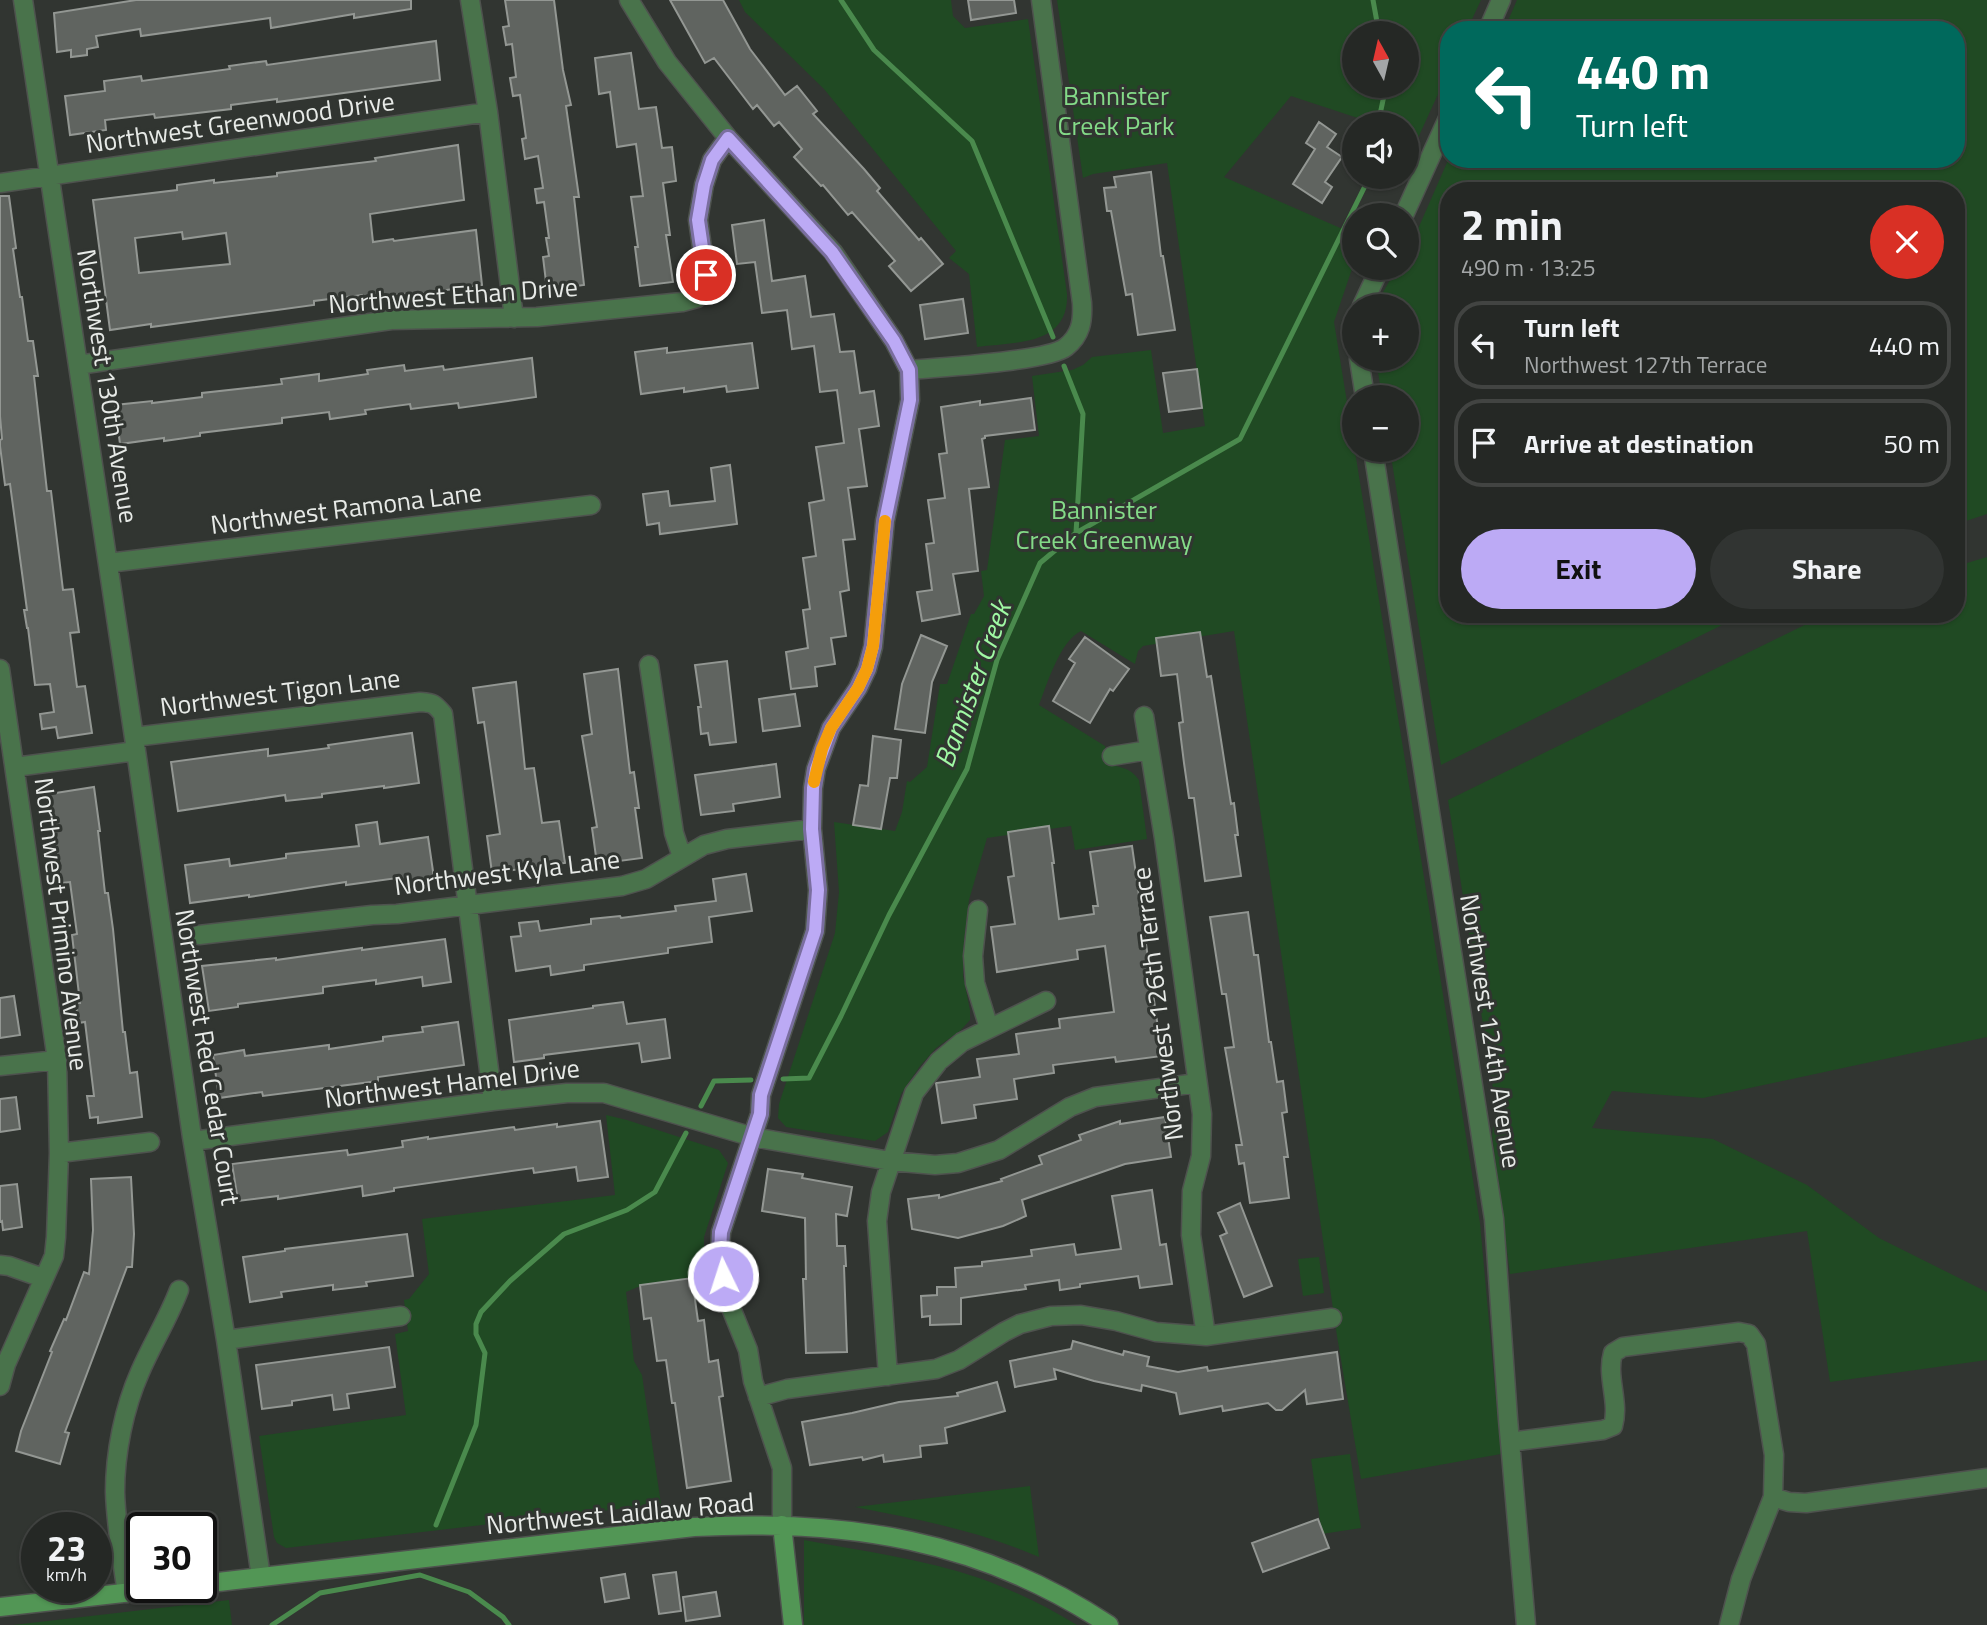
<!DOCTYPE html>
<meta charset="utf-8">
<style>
:root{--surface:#252825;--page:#313432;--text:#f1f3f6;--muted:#a3a6a7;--line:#424442;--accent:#bcaaf5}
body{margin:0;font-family:"Titillium Web",sans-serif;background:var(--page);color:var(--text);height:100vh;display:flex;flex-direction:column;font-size:26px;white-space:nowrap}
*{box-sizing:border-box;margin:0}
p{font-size:23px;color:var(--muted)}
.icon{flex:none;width:38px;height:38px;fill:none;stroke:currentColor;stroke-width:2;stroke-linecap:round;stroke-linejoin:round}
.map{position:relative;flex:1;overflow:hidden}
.details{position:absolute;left:1440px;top:182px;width:525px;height:441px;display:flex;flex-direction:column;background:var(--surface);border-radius:28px;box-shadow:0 2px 5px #0004,0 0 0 2px var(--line)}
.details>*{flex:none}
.top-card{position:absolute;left:1440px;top:21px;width:525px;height:147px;border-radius:28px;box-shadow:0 2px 5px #0004,0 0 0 2px var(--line);background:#00695c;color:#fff;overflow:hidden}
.needle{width:46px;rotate:352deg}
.tools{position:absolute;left:1342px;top:21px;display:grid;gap:14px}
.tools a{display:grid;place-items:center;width:77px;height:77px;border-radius:50%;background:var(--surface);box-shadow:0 2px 5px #0004,0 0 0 2px var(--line);font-size:35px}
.speed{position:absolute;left:21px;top:1512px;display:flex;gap:14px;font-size:35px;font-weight:700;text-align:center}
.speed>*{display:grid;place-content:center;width:91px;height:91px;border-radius:50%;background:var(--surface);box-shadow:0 2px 5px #0004,0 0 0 2px var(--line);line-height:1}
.speed small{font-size:18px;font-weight:400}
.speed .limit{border:4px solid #111;border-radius:10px;background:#fff;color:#111}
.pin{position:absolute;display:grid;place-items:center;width:60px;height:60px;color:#fff;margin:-30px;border:4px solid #fff;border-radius:50%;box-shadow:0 2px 7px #0007}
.me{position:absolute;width:77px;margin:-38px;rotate:356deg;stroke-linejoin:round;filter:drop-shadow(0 0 5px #0008)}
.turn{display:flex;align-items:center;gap:24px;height:147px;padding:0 21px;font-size:32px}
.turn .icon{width:91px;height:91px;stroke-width:2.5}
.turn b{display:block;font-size:49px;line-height:60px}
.round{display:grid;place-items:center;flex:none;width:74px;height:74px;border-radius:37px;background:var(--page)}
.head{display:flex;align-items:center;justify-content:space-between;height:119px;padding:0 21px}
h1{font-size:42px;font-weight:700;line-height:52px}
.primary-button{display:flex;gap:14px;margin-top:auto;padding:14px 21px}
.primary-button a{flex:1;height:80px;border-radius:42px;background:var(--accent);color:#111;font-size:28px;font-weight:700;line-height:80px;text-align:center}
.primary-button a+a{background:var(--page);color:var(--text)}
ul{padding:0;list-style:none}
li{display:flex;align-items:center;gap:21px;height:88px;margin:0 14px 10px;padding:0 7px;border:4px solid var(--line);border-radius:28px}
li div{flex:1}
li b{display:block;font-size:26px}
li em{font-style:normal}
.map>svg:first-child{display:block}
</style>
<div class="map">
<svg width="1987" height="1625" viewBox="0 0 1987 1625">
<rect width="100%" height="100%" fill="#313531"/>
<path fill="#204a23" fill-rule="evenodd" d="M739,0H951L953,16L965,28L1028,19L1067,294C1069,346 1015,342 977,347L969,274L949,258L956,251L824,89L745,12Z
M1057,0H1481L1467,30H1449V70L1418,138L1407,135V124H1376L1291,96L1224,177L1354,234V263L1334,322L1480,1223L1501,1454L1361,1479L1337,1336L1234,631L1143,646L1138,651L1135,664L1081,631C1060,641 1047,684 1039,705L1105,746L1109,764C1122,768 1131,768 1139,780L1147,839L1075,850L1071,826L987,838L969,900L964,941L963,976L970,1010V1020L960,1031L936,1048L920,1066L901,1094L888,1132L875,1141L786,1127L778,1118L779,1104L835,933L839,892L834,822L895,831L902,812L907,781L910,782L927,767L940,684H947L971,614H974L984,596L981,571L987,570L1005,440L1039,436L1032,376L1072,370L1083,365L1092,357L1151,350L1163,433L1205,426L1167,163L1093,174L1083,178ZM1354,33H1407V86H1354Z
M1517,0H1987V514L1957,524L1956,191H1449V614H1744L1441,765L1390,450H1407V397H1382L1376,359H1407V306H1375L1397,268H1407V254L1449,158V159H1956V30H1504Z
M1987,557V1037L1703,1098L1612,1091L1592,1128L1713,1139L1807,1185L1879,1238L1987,1292V1360L1830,1382L1807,1231L1510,1274L1492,1135L1496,1108L1448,800L1827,614H1956L1957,566Z
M606,1115L627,1120L719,1150L728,1163L704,1237V1279L638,1287L626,1292L634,1361L642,1375L661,1504L286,1548L277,1543L274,1537L259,1436L406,1415L395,1334L408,1331L404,1300L409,1299L429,1274L422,1219L615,1195Z
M1319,1257L1324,1293L1303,1296L1298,1259Z
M1350,1454L1361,1528L1322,1534L1311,1459Z
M1030,1486L1039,1557C979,1531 918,1519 855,1507Z
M804,1540C862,1551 923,1559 979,1578C1013,1590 1046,1606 1077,1625H804Z
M229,1600L232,1625H13Z"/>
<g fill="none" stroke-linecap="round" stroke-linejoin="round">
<path stroke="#4a8a4d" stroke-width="5" d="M841,0L874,50L972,141L1053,337
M1373,0L1379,33
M1378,124L1386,86
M1064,366L1083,414L1076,533
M783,1079L809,1078L841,1016L889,915L967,769L997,660L1040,563L1076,533L1240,439L1365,186L1367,177
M701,1106L714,1081L751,1080
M436,1525L476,1425L485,1353L476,1334V1324L481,1312L510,1281L564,1234L627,1210L655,1192L686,1133
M272,1625L320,1593L420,1575L469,1592L503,1617L509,1625"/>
</g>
<path fill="#606460" stroke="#939793" stroke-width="2" fill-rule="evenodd" d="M136,0H411V9L354,18V14L271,28L270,18L141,36L140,29L96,36L98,47L87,49V55L71,57V50L57,52L54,13Z
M505,0H554L563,70L571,105L566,106L579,197H574L584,285L547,290L543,257L549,256L546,238H549L544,202L537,203L535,189L543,188L538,156L525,159L522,139L526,138L520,95L513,96L510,78L516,77L512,44L506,45L503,27L509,26Z
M670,0H723L750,49L785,95L797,86L817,111L813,114L864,169L880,188L877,191L919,240L921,238L943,264L911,291L889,266L895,261L852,212L848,215L823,185L821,186L794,157L802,149L779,122L774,126L757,105L753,109L714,58L705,63Z
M968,0H1014L1016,13L971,20Z
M436,41L440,80L277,102V99L231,105V109L155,118L154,114L105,120L106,130L70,135L65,96L105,91L104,81L141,76L142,81L230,69L229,66L266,61L267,65Z
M631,53L639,109L656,107L662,148L672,147L676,181L663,183L670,235H666L673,282L640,286L635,247H638L631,197L643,196L636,144L617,147L610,92L599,94L595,58Z
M1319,122L1336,134L1327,147L1342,157L1325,182L1332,187L1322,203L1293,184L1315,149L1306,143Z
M458,145L464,200L370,214L373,242L393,239L394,241L476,230L482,285L404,296V294L363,299L362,295L314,301V305L277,310L151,327V324L110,330L93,200L177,190V185L214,180V183L277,176V173L376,161L375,158ZM182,232L183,239L226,233L230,264L139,273L135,238Z
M1151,172L1161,256H1163L1175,330L1138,335L1132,294L1126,295L1111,211H1107L1104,188L1116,187L1114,177Z
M0,196H9L16,248L13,249L20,297H22L28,341H33L38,376H34L47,491H51L63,590L73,589L79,632L70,633L77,687L85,686L92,733L58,738L56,727L42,729L40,714L54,712L50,684L35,685L28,628H27L24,610H27L10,484L5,485L0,446V440L2,439L0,416Z
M764,220L772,281L805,276L811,317L834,314L840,352L854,351L860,393L874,391L879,426L859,429L867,486L848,488L855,539L843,540L849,590L840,592L846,636L831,638L835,664L815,667L817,686L791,689L786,652L808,648L803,610L810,609L803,558L816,556L809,503L824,500L816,447L844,443L837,390L820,392L814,346L792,349L787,310L762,313L755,262L737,264L732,225Z
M963,299L968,333L925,339L920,305Z
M752,343L758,388L727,392L726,386L684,392V388L641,394L635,352L667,348V353Z
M532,358L536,397L459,408L458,403L411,409L410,404L365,410L366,414L330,419L329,412L282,418V423L200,433V436L164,441V438L120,444L115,405L152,401V403L202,397V393L282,384L281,379L319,374V381L368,374L367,370L404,365L405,371L443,366L444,370Z
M1197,369L1202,408L1169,412L1163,373Z
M1031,398L1035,430L985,436V438L982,439L989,487L969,489L978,571L953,574L960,614L922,621L917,592L932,590L926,544L934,543L928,500L945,498L939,454L947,453L941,407L980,401V405Z
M730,465L737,524L660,534L659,523L647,525L643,494L668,491L670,506L715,501L711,468Z
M1200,632L1207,677L1211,676L1231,804L1234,803L1238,835H1235L1241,876L1205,881L1194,798H1189L1184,763L1179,723L1183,722L1177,674L1161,676L1156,638Z
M921,635L947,646L932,682L925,733L895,729L902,684Z
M1085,637L1129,669L1113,691L1110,689L1090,723L1053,701L1075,663L1069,659Z
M727,661L736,742L710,745L708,733L701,734L698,707H701L695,665Z
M618,669L630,773L634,772L639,808H635L642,858L597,864L592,828L597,827L582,736L592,734L584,674Z
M516,682L525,769L534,768L542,823L559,821L565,863L492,873L487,836L500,834L484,722L478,723L473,688Z
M795,694L800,726L763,731L759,699Z
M412,733L419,783L384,788V786L322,794V797L286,801L285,795L178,811L171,762L268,749V756L329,748L328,745Z
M873,736L901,740L897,778H890L881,829L853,825L860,785L868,786Z
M776,764L780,797L733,804L734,811L701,815L695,775Z
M94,787L100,831H98L105,893H108L113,929L123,1032H125L130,1073L137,1072L142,1117L98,1123V1117L90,1118L87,1096H94L85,1022L78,1023L76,1003H80L72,935L77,934L70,882L61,883L49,794Z
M377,822L380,844L428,837L434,878L398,883L397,878L346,885V882L249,897V895L190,903L185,865L229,859L230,866L286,858V854L359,846L356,825Z
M1049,826L1054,863H1052L1059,919L1094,914L1093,906H1098L1090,852L1132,846L1162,1056L1116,1062L1115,1057L1053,1065L1054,1073L1014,1079L1017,1099L974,1105L976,1118L942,1123L936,1083L980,1077L977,1059L1019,1054L1016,1034L1060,1028L1059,1019L1114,1012L1105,946L1077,950L1078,959L997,972L991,927L1015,924L1008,877L1014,876L1008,832Z
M746,874L752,911L709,917L712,942L668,948V953L584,965V970L551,975L550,966L516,971L511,937L521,936L519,923L538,921L540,931L591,924V919L620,916L621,918L676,911L675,906L716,901L713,879Z
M1248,912L1254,955H1258L1269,1042H1271L1277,1082L1283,1081L1287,1112L1282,1113L1288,1157H1284L1289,1198L1250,1203L1244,1163L1239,1164L1236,1145H1242L1225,1048L1234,1047L1226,994H1222L1210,917Z
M445,939L451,982L423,986L422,977L376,984V980L323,987V993L238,1004V1007L209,1011L202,966L276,958V960L362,948V950Z
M14,996L20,1035L0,1038V998Z
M623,1002L627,1024L665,1019L670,1058L642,1062L639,1043L544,1055V1058L514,1062L509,1020L593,1008V1006Z
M458,1022L464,1065L378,1077V1081L263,1096L262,1092L219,1098L213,1055L244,1050L245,1056L329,1045V1049L383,1041V1037L423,1032L422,1027Z
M16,1097L20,1129L0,1132V1099Z
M1165,1117L1171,1157L1125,1164L1022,1200L1026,1216L1003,1226L958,1238L912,1229L908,1199L939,1195V1198L1002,1181L1001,1179L1042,1164L1039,1156L1081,1140L1079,1135L1120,1121V1124Z
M600,1121L608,1177L578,1181L576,1167L534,1173L533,1168L394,1188V1191L363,1196L362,1186L278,1199V1196L238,1201L232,1164L347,1150L348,1155L403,1147L402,1141L428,1137V1139L514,1127L515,1130L557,1124V1127Z
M768,1169L803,1174L802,1178L852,1187L847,1216L836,1214L837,1246H845L846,1266H844L847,1352L806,1353L803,1279H806L805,1218L762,1211Z
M131,1177L134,1234L132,1267H127L65,1432L69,1433L60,1464L16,1451L21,1431L52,1352L50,1351L64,1319L66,1320L84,1272L89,1274L93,1230L91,1179Z
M17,1184L22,1227L3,1230L2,1221L0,1222V1186Z
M1152,1190L1160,1245L1166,1244L1172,1284L1140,1288L1138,1276L1080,1284V1287L1060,1290L1059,1280L1025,1285L1026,1289L961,1298V1324L930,1325V1316L922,1317L921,1296L937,1295V1287H956L955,1268L982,1266V1262L1032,1256L1031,1250L1074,1244L1076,1255L1121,1249L1112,1196Z
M1240,1203L1272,1286L1244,1297L1220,1236L1227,1233L1218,1213Z
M407,1234L413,1276L366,1282L367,1286L333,1290V1285L281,1292L282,1297L250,1302L243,1257L285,1251V1249Z
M692,1278L698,1321L704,1320L709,1362L718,1360L723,1396L719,1397L731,1481L687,1488L675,1403H672L666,1360L657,1361L651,1318L644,1319L640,1285Z
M1073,1341L1123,1355L1124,1351L1149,1357L1147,1366L1178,1372L1207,1367L1208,1371L1337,1352L1343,1399L1307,1404L1305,1390L1282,1410H1276L1268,1403L1223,1411L1222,1406L1180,1414L1176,1393L1142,1385L1141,1391L1094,1381L1054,1369L1056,1379L1015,1387L1010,1361L1071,1349Z
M389,1347L395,1387L347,1394L349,1408L334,1410L332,1395L292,1401V1405L262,1409L256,1365Z
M997,1382L1005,1411L945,1428L947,1443L920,1446L921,1457L884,1462L883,1455L863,1460L862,1457L810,1465L802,1422L852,1413L899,1402L958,1396L957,1393Z
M1318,1519L1329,1548L1263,1572L1252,1543Z
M676,1572L681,1611L659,1614L653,1575Z
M625,1574L629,1598L605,1602L601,1578Z
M716,1592L720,1616L686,1621L683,1597Z"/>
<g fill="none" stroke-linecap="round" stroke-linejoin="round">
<defs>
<path id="street" d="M23,0L134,737L192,1137L226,1340L261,1577
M470,0L488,112L514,318
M629,0L667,62L728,138L833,252L894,341L909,370L910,400L885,521L873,647L867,669L858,688L831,728L816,769L813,788L812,829L818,890L815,931L761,1095L760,1114L721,1232L720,1252L731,1308L748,1350L753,1381L782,1468V1525
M1488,30L1501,0
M0,183L488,112
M1404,215L1449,116
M1362,306L1380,268
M1354,324V333
M1359,359L1365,397
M78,365L391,320L537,317L682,302L697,298L704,291L706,275L698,220L704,185L712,160L728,138
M909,370C938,367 1047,362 1066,347C1081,335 1083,321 1082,303L1041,0
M1373,450L1494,1219L1508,1419L1526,1625
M108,563L591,505
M649,665L674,833L682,857
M0,669L57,1060L59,1153L56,1237L54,1256L6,1364L0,1386
M1144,716L1164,838L1202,1114L1201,1156L1192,1191L1191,1235L1206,1336
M134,737L420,702C433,703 434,703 443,714L493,1101
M1112,756L1149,750
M15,767L136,751
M978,910L973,956L975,983L989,1028
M199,935L372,915L397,914L622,886L646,879L704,845L727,839L812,829
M0,1066L57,1060
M193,1141L493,1101L567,1093H604L753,1137L890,1161L935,1165L958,1163L999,1150L1070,1107L1095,1097L1197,1083
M59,1153L150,1142
M0,1265L9,1266L43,1278
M226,1340L401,1316
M888,1376L877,1221L881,1192L914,1093L939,1061L962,1042L1046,1001
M758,1397L787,1389L936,1369L959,1360L1004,1332L1020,1324L1051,1316L1081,1315L1116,1321L1156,1332L1206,1336L1332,1318
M1510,1442L1603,1430L1613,1426C1620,1402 1606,1377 1613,1353L1623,1347L1739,1332L1749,1334L1756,1344L1774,1455L1773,1497L1741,1579L1729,1625
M1773,1497L1789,1502L1806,1503L1987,1478
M127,1593C122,1560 116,1525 115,1492C115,1453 124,1408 140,1372C152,1344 168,1319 179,1290"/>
<path id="secondary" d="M782,1525L793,1625
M201,1584L694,1527C847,1519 979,1539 1109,1625
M0,1607L176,1587"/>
</defs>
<use href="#street" stroke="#4e524e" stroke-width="21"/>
<use href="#secondary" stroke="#4e524e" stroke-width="21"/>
<use href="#street" stroke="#49734b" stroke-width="18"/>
<use href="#secondary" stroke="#529655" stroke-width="18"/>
</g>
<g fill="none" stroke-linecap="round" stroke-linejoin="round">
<defs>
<path id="route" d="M706,275L698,220L704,185L712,160L728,138L832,252L894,341L909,370L910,400L885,521L873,646L867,669L858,688L831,728L816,769L813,788L812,829L818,890L815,931L761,1095L760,1114L721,1232L720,1252L723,1276"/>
</defs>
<use href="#route" stroke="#7a6e9f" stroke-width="18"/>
<use href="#route" stroke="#bcaaf5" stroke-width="12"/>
<path stroke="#f59e0b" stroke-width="12" d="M814,782L822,749L831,728L858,688L867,669L873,646L885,521"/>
</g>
<g text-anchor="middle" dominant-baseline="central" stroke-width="6" stroke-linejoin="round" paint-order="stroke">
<g font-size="26" fill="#84db88" stroke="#313531">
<text x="1116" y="95">Bannister<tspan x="1116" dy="30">Creek Park</tspan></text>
<text x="1104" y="509">Bannister<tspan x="1104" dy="30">Creek Greenway</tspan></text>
</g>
<g font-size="26" fill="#e7eae7" stroke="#313531">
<text transform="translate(240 122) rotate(-8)">Northwest Greenwood Drive</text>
<text transform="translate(453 295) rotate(-4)">Northwest Ethan Drive</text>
<text transform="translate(108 386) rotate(81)">Northwest 130th Avenue</text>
<text transform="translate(346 508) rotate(-7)">Northwest Ramona Lane</text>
<text transform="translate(280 692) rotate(-7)">Northwest Tigon Lane</text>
<text transform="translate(507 872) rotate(-7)">Northwest Kyla Lane</text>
<text transform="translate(62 924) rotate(83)">Northwest Primino Avenue</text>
<text transform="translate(1157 1004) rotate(-97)">Northwest 126th Terrace</text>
<text transform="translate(1491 1031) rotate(81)">Northwest 124th Avenue</text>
<text transform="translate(208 1057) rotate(81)">Northwest Red Cedar Court</text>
<text transform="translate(452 1083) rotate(-7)">Northwest Hamel Drive</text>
<text transform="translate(620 1513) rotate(-5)">Northwest Laidlaw Road</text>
</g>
<g font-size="28" font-style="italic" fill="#a0f9a4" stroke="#313531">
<text transform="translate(972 684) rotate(-70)">Bannister Creek</text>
</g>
</g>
</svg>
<div class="tools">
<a><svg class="needle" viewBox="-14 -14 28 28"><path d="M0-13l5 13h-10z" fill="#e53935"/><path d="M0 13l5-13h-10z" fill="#a3a6a7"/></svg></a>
<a><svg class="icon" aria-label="sound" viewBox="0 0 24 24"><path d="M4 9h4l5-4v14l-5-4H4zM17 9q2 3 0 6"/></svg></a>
<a><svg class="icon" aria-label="search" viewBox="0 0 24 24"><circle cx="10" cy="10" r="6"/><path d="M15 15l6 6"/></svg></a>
<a>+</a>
<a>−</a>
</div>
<div class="speed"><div>23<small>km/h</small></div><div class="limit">30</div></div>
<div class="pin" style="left:706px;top:275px;background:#d93025"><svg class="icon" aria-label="arrive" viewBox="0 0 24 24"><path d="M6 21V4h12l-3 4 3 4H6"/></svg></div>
<svg class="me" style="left:723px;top:1276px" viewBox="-20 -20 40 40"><circle r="17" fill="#bcaaf5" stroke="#fff" stroke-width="3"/><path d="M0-11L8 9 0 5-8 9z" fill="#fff"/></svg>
<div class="top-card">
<div class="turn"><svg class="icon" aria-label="left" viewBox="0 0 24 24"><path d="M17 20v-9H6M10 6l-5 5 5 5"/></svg><div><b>440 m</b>Turn left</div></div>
</div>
<section class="details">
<div class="head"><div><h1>2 min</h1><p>490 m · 13:25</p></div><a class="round" style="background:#d93025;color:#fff"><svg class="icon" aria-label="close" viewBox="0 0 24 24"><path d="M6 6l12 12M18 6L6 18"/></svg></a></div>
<ul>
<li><svg class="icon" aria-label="left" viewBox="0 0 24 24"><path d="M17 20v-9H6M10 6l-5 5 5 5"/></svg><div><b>Turn left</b><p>Northwest 127th Terrace</p></div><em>440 m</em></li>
<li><svg class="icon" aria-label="arrive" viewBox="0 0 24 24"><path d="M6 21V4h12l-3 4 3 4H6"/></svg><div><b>Arrive at destination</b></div><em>50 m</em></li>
</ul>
<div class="primary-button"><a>Exit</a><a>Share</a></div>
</section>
</div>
